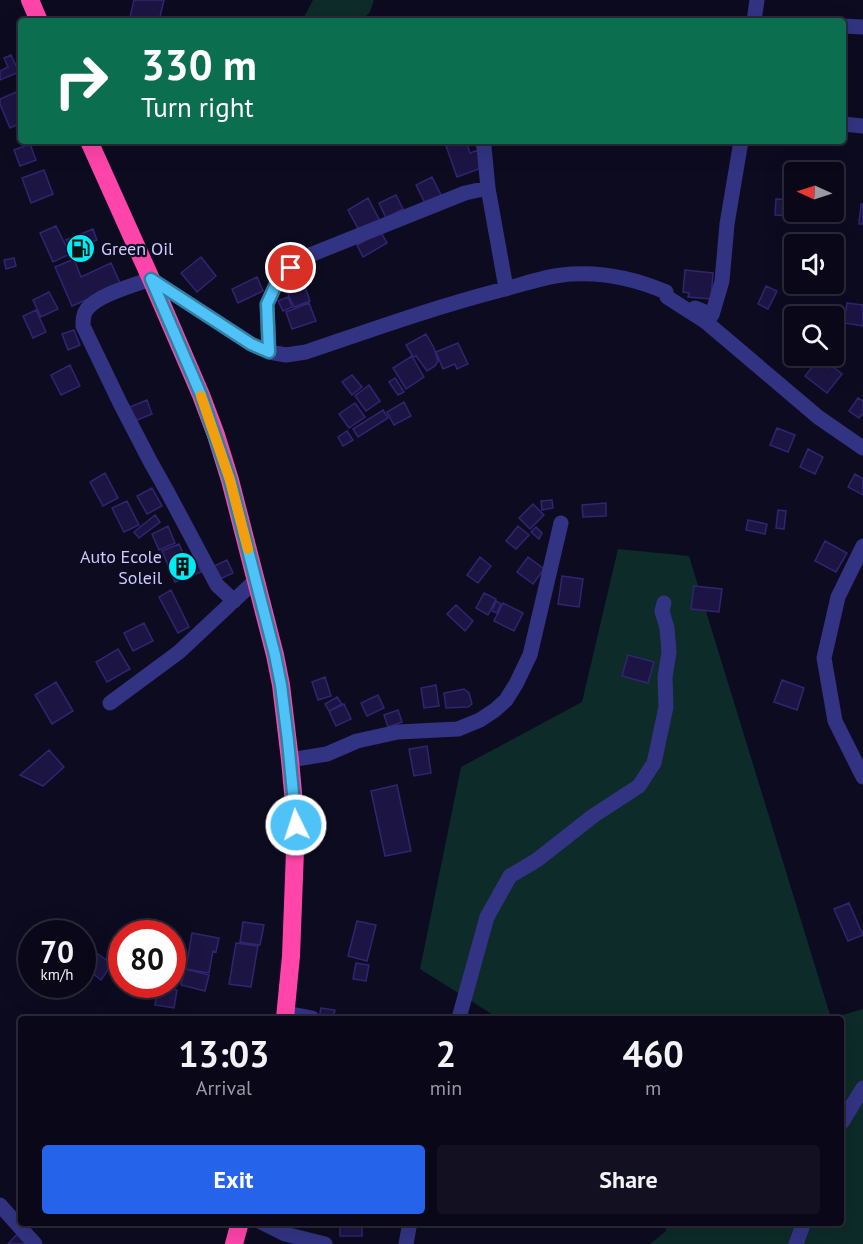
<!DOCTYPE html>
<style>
:root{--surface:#0a0818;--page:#131121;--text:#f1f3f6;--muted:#999aa2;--line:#2a2937;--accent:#2563eb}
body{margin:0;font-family:"PT Sans",sans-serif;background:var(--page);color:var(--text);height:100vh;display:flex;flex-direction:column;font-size:22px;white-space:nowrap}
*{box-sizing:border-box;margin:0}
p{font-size:20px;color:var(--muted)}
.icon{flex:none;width:33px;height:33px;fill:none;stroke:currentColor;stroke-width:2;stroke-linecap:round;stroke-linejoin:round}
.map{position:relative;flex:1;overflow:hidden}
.side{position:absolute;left:18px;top:1016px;width:826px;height:210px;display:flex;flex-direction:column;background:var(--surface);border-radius:6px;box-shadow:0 6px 24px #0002,0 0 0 2px var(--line)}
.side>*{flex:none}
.banner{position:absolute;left:18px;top:18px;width:828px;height:126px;border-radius:6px;box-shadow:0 6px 24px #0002,0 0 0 2px var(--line);background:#0b6e4f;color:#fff;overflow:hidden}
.needle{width:39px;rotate:273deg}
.tools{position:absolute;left:784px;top:162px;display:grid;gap:12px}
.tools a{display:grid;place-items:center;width:60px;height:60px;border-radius:6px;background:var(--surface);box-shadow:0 6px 24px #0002,0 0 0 2px var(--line);font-size:30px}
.speed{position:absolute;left:18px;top:920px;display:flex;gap:12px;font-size:30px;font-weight:700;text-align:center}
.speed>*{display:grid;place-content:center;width:78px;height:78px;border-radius:50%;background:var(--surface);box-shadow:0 6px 24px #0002,0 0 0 2px var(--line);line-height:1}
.speed small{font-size:15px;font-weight:400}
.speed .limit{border:9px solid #d22;background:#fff;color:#111}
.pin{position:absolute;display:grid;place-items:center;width:51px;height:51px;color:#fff;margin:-26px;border:3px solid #fff;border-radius:50%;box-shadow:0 2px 6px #0007}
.me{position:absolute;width:66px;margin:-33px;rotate:356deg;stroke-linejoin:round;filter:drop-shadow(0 0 4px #0008)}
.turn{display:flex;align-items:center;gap:21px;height:126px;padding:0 24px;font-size:27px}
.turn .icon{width:78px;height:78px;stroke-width:2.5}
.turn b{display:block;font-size:42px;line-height:51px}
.eta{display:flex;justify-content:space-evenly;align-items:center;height:102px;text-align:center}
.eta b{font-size:36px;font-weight:800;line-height:42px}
.button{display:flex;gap:12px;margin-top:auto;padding:12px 24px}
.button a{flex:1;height:69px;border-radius:6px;background:var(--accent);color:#fff;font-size:24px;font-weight:800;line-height:69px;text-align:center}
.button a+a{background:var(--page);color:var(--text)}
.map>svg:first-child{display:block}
</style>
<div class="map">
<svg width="863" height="1244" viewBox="0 0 863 1244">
<rect width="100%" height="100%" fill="#0d0b20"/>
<path fill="#0d2b28" d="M313,0H374L370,12L361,21H302Z
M618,549L689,556L831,1018H498L420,969L461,767L582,702Z
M863,1009V1244H650L666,1231L665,1223L842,1222V1018H832Z"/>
<path fill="#1c1543" stroke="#302571" stroke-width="1.5" d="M134,0H164L159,21H129Z
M11,55L19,72L0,80V71L8,67L4,58Z
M21,90V123L10,128L0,104V99Z
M461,141H466L470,153L478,150L484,167L457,177L446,146Z
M30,144L36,160L20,166L14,150Z
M44,170L53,194L31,203L22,178Z
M432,177L442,197L426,205L416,185Z
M396,195L403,209L386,218L379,203Z
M368,198L381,223L361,234L348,210Z
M776,199L795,200L794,216L775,215Z
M861,204H863V224H859Z
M56,226L70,254L53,262L40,233Z
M93,229L97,240L71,251L66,240Z
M381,232L387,243L363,257L357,245Z
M201,257L216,276L197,292L181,273Z
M14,258L16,266L6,269L4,260Z
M74,259L81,277L111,263L121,285L72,306L55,267Z
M685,270L713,273L711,299L688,297L689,293L683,292Z
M257,277L263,291L238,303L232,289Z
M766,286L777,291L768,309L758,304Z
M305,287L310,301L294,307L288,294Z
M49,292L58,309L41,317L33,300Z
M288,297L292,307L283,311L278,301Z
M309,303L316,321L292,329L286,312Z
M847,303L863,305V326L844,323Z
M36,310L46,332L33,338L23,316Z
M74,330L80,345L68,350L62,334Z
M426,334L434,348L438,361L435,366L427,371L416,356L413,357L406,345Z
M458,343L468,364L457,369L455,364L443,369L436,352Z
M412,356L424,377L406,389L393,368Z
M817,361L827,368L830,364L842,374L827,393L805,376Z
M70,365L80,386L61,395L51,375Z
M352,375L362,387L352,395L342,382Z
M395,378L404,392L398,395L389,382Z
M369,385L380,401L366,411L355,396Z
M858,398L863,401V413L859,418L849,411Z
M147,400L152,414L130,423L125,409Z
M404,402L411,416L394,425L387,412Z
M355,403L365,417L349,428L339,414Z
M383,410L388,418L358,437L353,429Z
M777,428L795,435L788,452L770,445Z
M347,431L353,440L343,446L338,437Z
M808,449L823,457L815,474L800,467Z
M105,473L118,498L103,506L90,482Z
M855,474L863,479V495L848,487Z
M152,488L162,506L147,514L137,496Z
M552,500L553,508L542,510L541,501Z
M127,501L139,525L124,532L112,508Z
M606,503V516L583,517L582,505Z
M533,504L544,515L530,529L519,518Z
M778,510L786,511L784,529L776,528Z
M155,515L160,522L139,538L134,532Z
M748,520L767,524L765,534L746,530Z
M168,526L175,543L159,550L152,534Z
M518,526L529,535L516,549L506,541Z
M536,527L542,533L539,539L531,532Z
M825,541L847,553L836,572L815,561Z
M179,544L186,560L195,557L201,572L175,582L162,551Z
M480,557L491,566L478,583L467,575Z
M528,557L544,569L533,584L517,572Z
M227,560L233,573L220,579L214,566Z
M562,576L583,579L579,607L558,604Z
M694,586L722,589L719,612L691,609Z
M171,590L189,627L178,633L159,597Z
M484,593L496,599L488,615L476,608Z
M496,601L501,604L497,613L492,611Z
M503,603L523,613L514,631L494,621Z
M456,605L473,621L465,631L447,614Z
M144,623L153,641L133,651L124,633Z
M118,649L130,669L107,682L96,662Z
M628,655L654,662L648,683L622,676Z
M325,677L331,696L318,700L312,682Z
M782,680L804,688L797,710L774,702Z
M56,682L73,711L52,724L35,695Z
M436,685L439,706L424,708L421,688Z
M464,689L469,693L472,704L468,707L446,708L444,693Z
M378,695L384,708L367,716L361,703Z
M337,697L342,704L329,711L325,704Z
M344,704L351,719L336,726L329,711Z
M398,710L402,722L388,727L384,715Z
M427,746L431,773L414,776L409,749Z
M49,750L64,767L43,786L20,775Z
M397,785L411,851L385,856L371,791Z
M849,903L863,935L848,941L834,909Z
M357,921L376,925L367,961L348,956Z
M243,922L264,925L260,945L240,942Z
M192,933L219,938L216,952L213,951L209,973L186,969Z
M236,943L258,946L251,987L229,984Z
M98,954L112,964L101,980L87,969Z
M356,963L369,965L366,981L353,979Z
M185,969L209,975L205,991L181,985Z
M158,986L177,990L174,1008L155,1005Z
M321,1008L335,1010L333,1018H319Z
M340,1222H362V1236H340Z
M18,1233L30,1244H8Z"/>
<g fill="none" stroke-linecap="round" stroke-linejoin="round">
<path stroke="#323483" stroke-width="15" d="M754,21L757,0
M843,26L863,27
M843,124L863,126
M482,141L484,147L488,188L506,288
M695,308L712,315L722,281L727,224L741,141
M269,352L267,304L278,280L305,257L465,193L488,188
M863,546L838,597L824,658L835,721L863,777
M234,601L217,585L168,493L150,461L120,403L83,326C83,320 83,314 87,309C98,295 134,285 151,279L251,344L269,352L286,355L306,352C371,330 435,307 501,290C525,284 548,275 572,274C605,272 636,279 666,292L667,297L706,322L818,417L863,448
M110,703L179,652L256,580
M290,760L327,754L357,741L398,732L458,729L480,720L495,710L506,700L516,684L530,655L561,523
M286,1013L312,1018
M459,1018L487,917L510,876L537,860L593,816L639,786L654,763L666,707L665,677L669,652L667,628L662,611L664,603
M842,1122L863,1088
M0,1205L35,1244
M261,1222L285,1234L325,1244
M406,1244L410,1222
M796,1244L804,1222"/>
<path stroke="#ff45aa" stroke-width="18" d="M30,0L39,21
M89,141L151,279L201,395L216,435L230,480L275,655L281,685L290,760L296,825L291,956L285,1018
M234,1244L240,1222"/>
</g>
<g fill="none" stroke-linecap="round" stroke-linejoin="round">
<defs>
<path id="route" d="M291,268L278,280L267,304L269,352L251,344L151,279L201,395L230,480L275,655L281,685L288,741L296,825"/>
</defs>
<use href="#route" stroke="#337fa1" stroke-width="15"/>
<use href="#route" stroke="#4fc3f7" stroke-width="10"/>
<path stroke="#f59e0b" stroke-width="10" d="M201,396L230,480L248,549"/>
</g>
<defs>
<symbol id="fuel-disc" viewBox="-11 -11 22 22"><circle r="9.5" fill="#00ecf5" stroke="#0d0b20"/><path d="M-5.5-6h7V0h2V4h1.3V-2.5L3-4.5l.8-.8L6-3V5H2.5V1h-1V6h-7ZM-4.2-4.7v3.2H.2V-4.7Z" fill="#111"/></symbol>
<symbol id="building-disc" viewBox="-11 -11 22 22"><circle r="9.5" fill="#00ecf5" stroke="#0d0b20"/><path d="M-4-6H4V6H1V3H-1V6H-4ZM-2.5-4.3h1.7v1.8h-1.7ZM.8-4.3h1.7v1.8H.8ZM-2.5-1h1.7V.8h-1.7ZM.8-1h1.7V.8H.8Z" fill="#111"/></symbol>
</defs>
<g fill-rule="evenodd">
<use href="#fuel-disc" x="64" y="232" width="33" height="33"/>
<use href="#building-disc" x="166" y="550" width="33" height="33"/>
</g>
<g text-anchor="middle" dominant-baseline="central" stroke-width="4.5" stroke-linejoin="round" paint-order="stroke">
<g font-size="18" fill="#cdcaff" stroke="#0d0b20" text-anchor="start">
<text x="101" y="248">Green Oil</text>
<text x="162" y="556" text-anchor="end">Auto Ecole<tspan x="162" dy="21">Soleil</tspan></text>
</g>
</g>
</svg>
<div class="tools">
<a><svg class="needle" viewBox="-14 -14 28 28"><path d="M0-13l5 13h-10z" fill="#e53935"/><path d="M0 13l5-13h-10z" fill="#999aa2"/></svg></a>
<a><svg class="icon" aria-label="sound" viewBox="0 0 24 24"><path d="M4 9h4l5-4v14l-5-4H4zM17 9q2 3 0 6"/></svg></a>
<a><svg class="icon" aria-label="search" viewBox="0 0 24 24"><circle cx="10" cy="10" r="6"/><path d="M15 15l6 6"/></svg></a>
</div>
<div class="speed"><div>70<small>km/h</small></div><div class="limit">80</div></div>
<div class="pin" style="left:291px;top:268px;background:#d93025"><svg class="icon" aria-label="arrive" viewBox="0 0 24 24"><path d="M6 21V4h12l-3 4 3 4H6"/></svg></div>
<svg class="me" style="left:296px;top:825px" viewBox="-20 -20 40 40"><circle r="17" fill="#4fc3f7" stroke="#fff" stroke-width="3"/><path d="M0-11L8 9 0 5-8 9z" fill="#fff"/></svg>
<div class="banner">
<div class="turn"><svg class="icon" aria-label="right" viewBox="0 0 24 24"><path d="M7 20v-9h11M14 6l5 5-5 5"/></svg><div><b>330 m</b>Turn right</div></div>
</div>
<section class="side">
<div class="eta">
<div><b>13:03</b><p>Arrival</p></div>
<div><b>2</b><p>min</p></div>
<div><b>460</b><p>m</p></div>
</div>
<div class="button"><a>Exit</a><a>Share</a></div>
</section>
</div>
